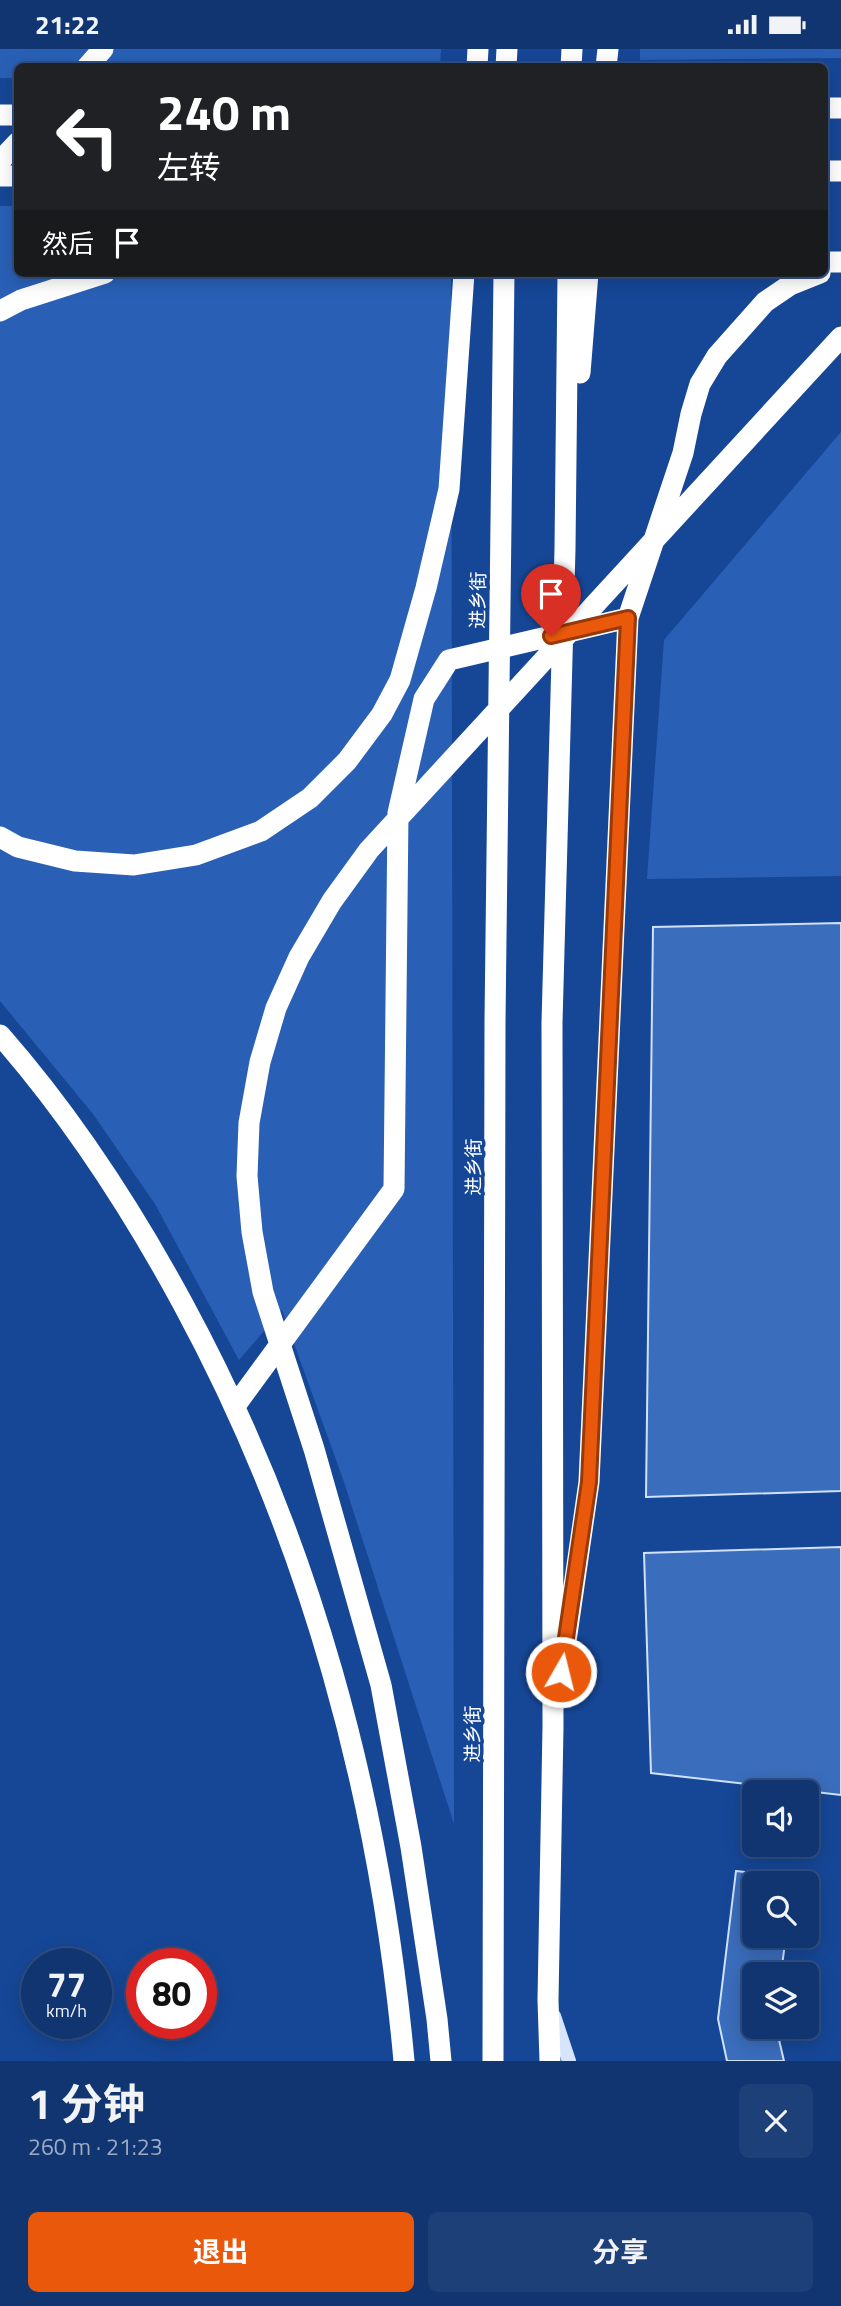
<!DOCTYPE html>
<html lang="zh">
<meta charset="utf-8">
<style>
:root{--surface:#103571;--page:#1e4079;--text:#f1f3f6;--muted:#9cabc3;--line:#305084;--accent:#ea580c}
body{margin:0;font-family:"Titillium Web","Noto Sans SC",sans-serif;background:var(--page);color:var(--text);height:100vh;display:flex;flex-direction:column;font-size:26px;white-space:nowrap}
*{box-sizing:border-box;margin:0}
p{font-size:23px;color:var(--muted)}
.icon{flex:none;width:38px;height:38px;fill:none;stroke:currentColor;stroke-width:2;stroke-linecap:round;stroke-linejoin:round}
.map{position:relative;height:2012px;overflow:hidden}
.side{display:flex;flex-direction:column;background:var(--surface);flex:1}
.side>*{flex:none}
.banner{position:absolute;left:14px;top:14px;width:814px;height:214px;border-radius:10px;box-shadow:0 4px 18px #0003,0 0 0 2px var(--line);background:#202124;color:#fff;overflow:hidden}
.controls{position:absolute;left:742px;top:1731px;display:grid;gap:14px}
.controls a{display:grid;place-items:center;width:77px;height:77px;border-radius:10px;background:var(--surface);box-shadow:0 4px 18px #0003,0 0 0 2px var(--line);font-size:35px}
.speed{position:absolute;left:21px;top:1899px;display:flex;gap:14px;font-size:35px;font-weight:700;text-align:center}
.speed>*{display:grid;place-content:center;width:91px;height:91px;border-radius:50%;background:var(--surface);box-shadow:0 4px 18px #0003,0 0 0 2px var(--line);line-height:1}
.speed small{font-size:18px;font-weight:400}
.speed .limit{border:10px solid #d22;background:#fff;color:#111}
.pin{position:absolute;display:grid;place-items:center;width:60px;height:60px;color:#fff;margin:-72px -30px;border-radius:50% 50% 50% 0;rotate:-45deg;box-shadow:0 0 7px #0007}
.pin .icon{rotate:45deg}
.me{position:absolute;width:77px;margin:-38px;rotate:8deg;stroke-linejoin:round;filter:drop-shadow(0 0 5px #0008)}
.turn{display:flex;align-items:center;gap:24px;height:147px;padding:0 28px;font-size:32px}
.turn .icon{width:91px;height:91px;stroke-width:2.5}
.turn b{display:block;font-size:49px;line-height:60px}
.then{display:flex;align-items:center;height:66px;padding:0 28px;background:#0003;gap:14px;font-size:26px}
.round{display:grid;place-items:center;flex:none;width:74px;height:74px;border-radius:10px;background:var(--page)}
.headline{display:flex;align-items:center;justify-content:space-between;height:119px;padding:0 28px}
h1{font-size:42px;font-weight:700;line-height:52px}
.action{display:flex;gap:14px;margin-top:auto;padding:14px 28px}
.action a{flex:1;height:80px;border-radius:10px;background:var(--accent);color:#fff;font-size:28px;font-weight:700;line-height:80px;text-align:center}
.action a+a{background:var(--page);color:var(--text)}
.status{display:flex;justify-content:space-between;align-items:center;height:49px;padding:0 35px;background:var(--surface);direction:ltr}
.status svg{height:19px;fill:currentColor}
.map>svg:first-child{display:block}
</style>
<div class="status"><b>21:22</b><svg viewBox="0 0 49 12"><path d="M0 12V9h3v3zM5 12V6h3v6zM10 12V3h3v9zM15 12V0h3v12zM26 1h20v11H26zM47 4h2v5h-2z"/></svg></div>
<div class="map">
<svg width="841" height="2012" viewBox="0 0 841 2012">
<rect width="100%" height="100%" fill="#164797"/>
<path fill="#2960b6" d="M0,0H441L440,17L18,18L17,29H0Z
M640,0H841V9L640,11Z
M0,157H17L18,224H451L454,1775L344,1433L282,1261L239,1311L155,1155L93,1065L0,952Z
M841,383V827L647,830L664,591Z"/>
<path fill="#3a6dbc" stroke="#d0e1fc" stroke-width="2" d="M841,874V1442L646,1448L653,878Z
M841,1498V1746L651,1724L644,1504Z
M736,1822L794,1828L793,1834H754V1886H786L781,1925H754V1978H776L784,2012H727L718,1970Z"/>
<g fill="none" stroke-linecap="round" stroke-linejoin="round">
<path stroke="#d7e5fc" stroke-width="14" d="M554,1967L569,2012"/>
<path stroke="#fff" stroke-width="21" d="M87,18L103,0
M477,18L478,0
M506,18L507,0
M571,18L572,0
M606,18L608,0
M824,59H841
M0,66H18
M0,112L18,93
M824,122H841
M0,127H18
M824,213H841
M0,262L21,251L105,224
M580,324L588,224
M0,788L18,798L75,812L134,816L196,806L261,782L310,749L347,712L382,665L400,631L426,539L449,440L464,224
M0,986C72,1068 131,1159 183,1255C310,1489 380,1748 404,2012
M235,1357L394,1140L398,764L424,650L449,611L628,569
M564,1606L589,1433L628,569L683,404L691,365L700,335L717,307L765,253L790,236L820,224
M441,2012L437,1970L411,1798L381,1636L314,1400L263,1243L252,1183L247,1127L249,1074L260,1013L276,959L299,908L332,852L369,801L841,288
M493,2012L495,972L504,224
M550,2012L548,1951L553,1678L552,974L565,500L568,224"/>
</g>
<g fill="none" stroke-linecap="round" stroke-linejoin="round">
<defs>
<path id="route" d="M551,587L628,569L589,1433L561,1623"/>
</defs>
<use href="#route" stroke="#983908" stroke-width="18"/>
<use href="#route" stroke="#ea580c" stroke-width="12"/>
</g>
<g text-anchor="middle" dominant-baseline="central" stroke-width="7" stroke-linejoin="round" paint-order="stroke">
<g font-size="19" fill="#fff" stroke="#164797">
<text transform="translate(477 551) rotate(-89)">进乡街</text>
<text transform="translate(472 1118) rotate(-90)">进乡街</text>
<text transform="translate(471 1685) rotate(-90)">进乡街</text>
</g>
</g>
</svg>
<div class="controls">
<a><svg class="icon" aria-label="sound" viewBox="0 0 24 24"><path d="M4 9h4l5-4v14l-5-4H4zM17 9q2 3 0 6"/></svg></a>
<a><svg class="icon" aria-label="search" viewBox="0 0 24 24"><circle cx="10" cy="10" r="6"/><path d="M15 15l6 6"/></svg></a>
<a><svg class="icon" aria-label="layers" viewBox="0 0 24 24"><path d="M12 4l9 5-9 5-9-5zM3 14l9 5 9-5"/></svg></a>
</div>
<div class="speed"><div>77<small>km/h</small></div><div class="limit">80</div></div>
<div class="pin" style="left:551px;top:587px;background:#d93025"><svg class="icon" aria-label="arrive" viewBox="0 0 24 24"><path d="M6 21V4h12l-3 4 3 4H6"/></svg></div>
<svg class="me" style="left:561px;top:1623px" viewBox="-20 -20 40 40"><circle r="17" fill="#ea580c" stroke="#fff" stroke-width="3"/><path d="M0-11L8 9 0 5-8 9z" fill="#fff"/></svg>
<div class="banner">
<div class="turn"><svg class="icon" aria-label="left" viewBox="0 0 24 24"><path d="M17 20v-9H6M10 6l-5 5 5 5"/></svg><div><b>240 m</b>左转</div></div>
<div class="then">然后<svg class="icon" aria-label="arrive" viewBox="0 0 24 24"><path d="M6 21V4h12l-3 4 3 4H6"/></svg></div>
</div>
</div>
<section class="side">
<div class="headline"><div><h1>1 分钟</h1><p>260 m · 21:23</p></div><a class="round"><svg class="icon" aria-label="close" viewBox="0 0 24 24"><path d="M6 6l12 12M18 6L6 18"/></svg></a></div>
<div class="action"><a>退出</a><a>分享</a></div>
</section>
